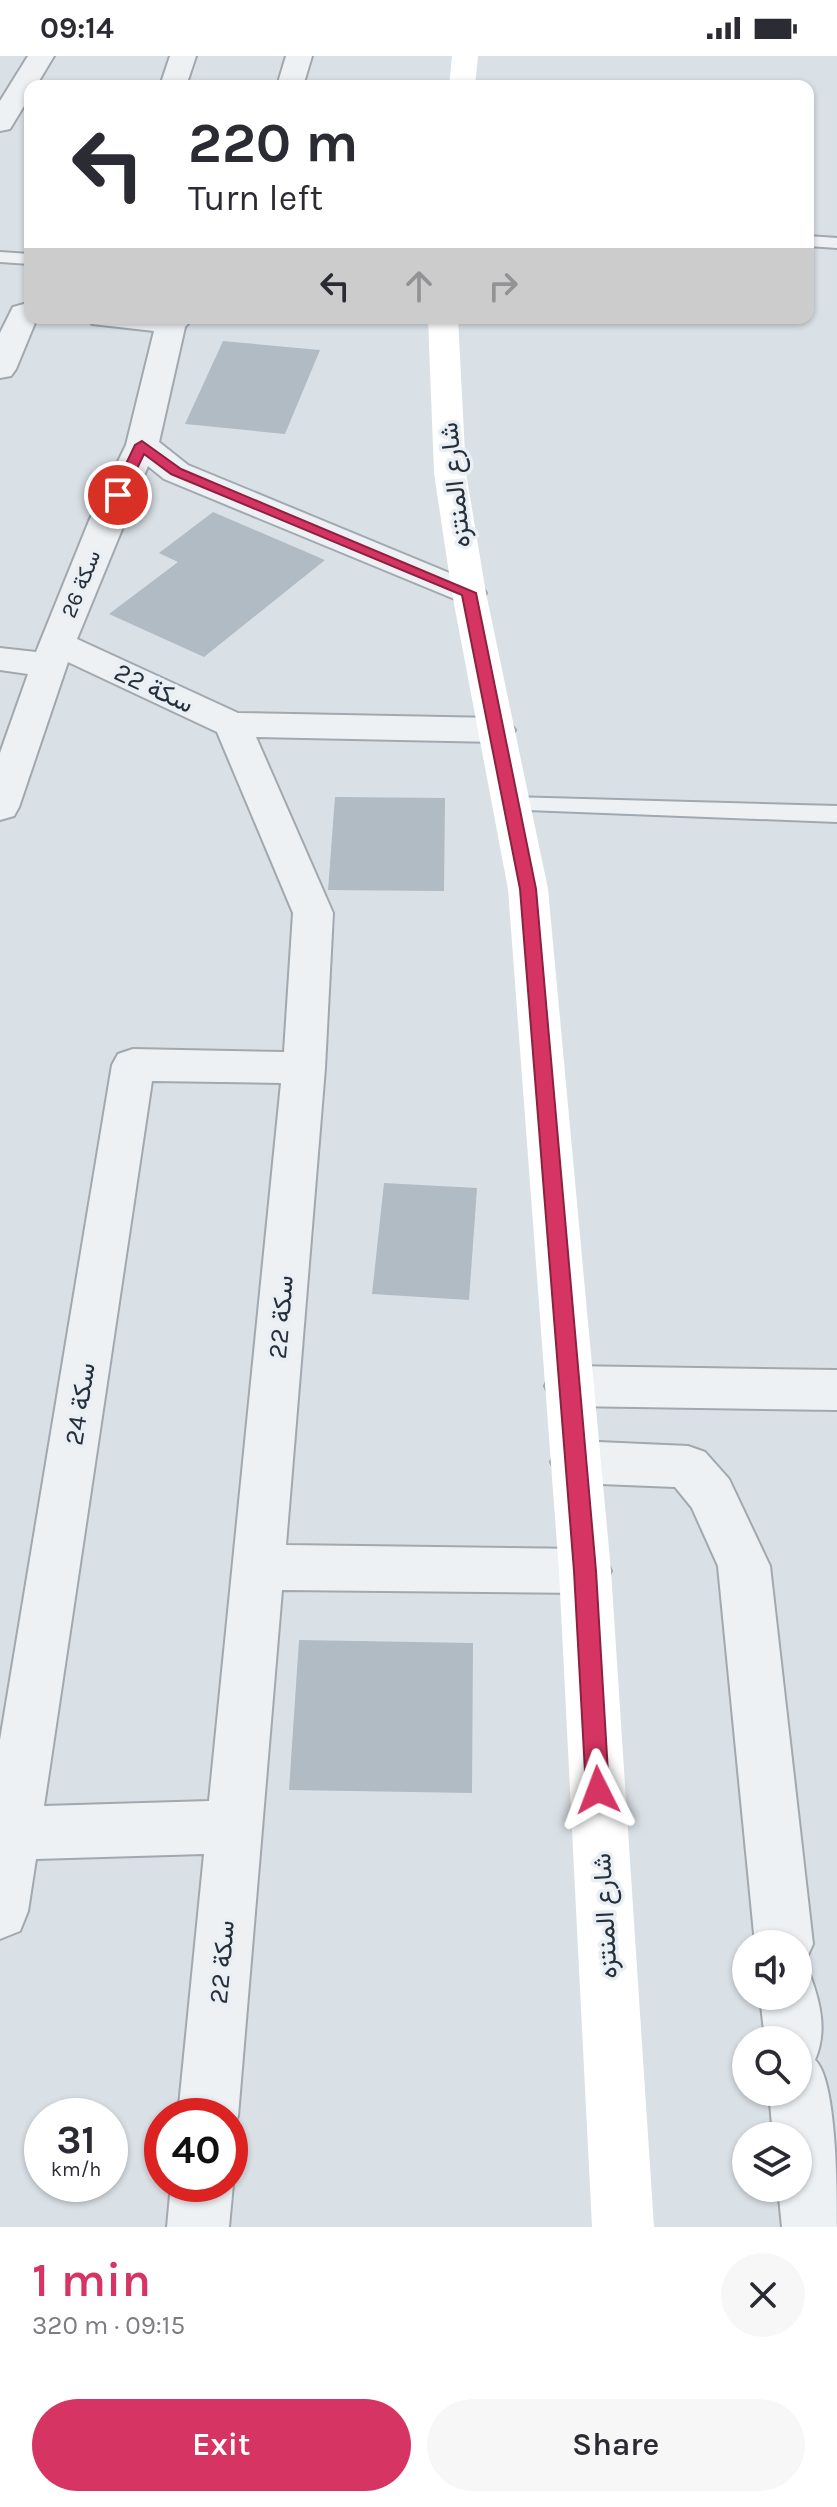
<!DOCTYPE html>
<meta charset="utf-8">
<style>
:root{--surface:#fff;--page:#f7f7f7;--text:#2b2b33;--muted:#7c7c81;--accent:#d63563}
body{margin:0;font-family:Karla,Vazirmatn,sans-serif;background:var(--page);color:var(--text);height:100vh;display:flex;flex-direction:column;font-size:30px;white-space:nowrap}
*{box-sizing:border-box;margin:0}
p{font-size:26px;color:var(--muted)}
.icon{flex:none;width:44px;height:44px;fill:none;stroke:currentColor;stroke-width:2;stroke-linecap:round;stroke-linejoin:round}
.map{position:relative;height:2171px;overflow:hidden}
.side{display:flex;flex-direction:column;background:var(--surface);flex:1}
.side>*{flex:none}
.guide{position:absolute;left:24px;top:24px;width:790px;height:244px;border-radius:16px;box-shadow:0 2px 6px #0004;background:#fff;color:var(--text);overflow:hidden}
.tools{position:absolute;left:732px;top:1874px;display:grid;gap:16px}
.tools a{display:grid;place-items:center;width:80px;height:80px;border-radius:50%;background:var(--surface);box-shadow:0 2px 6px #0004;font-size:40px}
.speed{position:absolute;left:24px;top:2042px;display:flex;gap:16px;font-size:40px;font-weight:700;text-align:center}
.speed>*{display:grid;place-content:center;width:104px;height:104px;border-radius:50%;background:var(--surface);box-shadow:0 2px 6px #0004;line-height:1}
.speed small{font-size:20px;font-weight:400}
.speed .limit{border:12px solid #d22;background:#fff;color:#111}
.pin{position:absolute;display:grid;place-items:center;width:68px;height:68px;color:#fff;margin:-34px;border:4px solid #fff;border-radius:50%;box-shadow:0 2px 8px #0007}
.me{position:absolute;width:88px;margin:-44px;rotate:357deg;stroke-linejoin:round;filter:drop-shadow(0 0 6px #0008)}
.turn{display:flex;align-items:center;gap:28px;height:168px;padding:0 32px;font-size:36px}
.turn .icon{width:104px;height:104px;stroke-width:2.5}
.turn b{display:block;font-size:56px;line-height:68px}
.lanes{display:flex;align-items:center;height:76px;padding:0 32px;background:#0003;justify-content:center;gap:40px;direction:ltr}
.lanes .off{opacity:.35}
.round{display:grid;place-items:center;flex:none;width:84px;height:84px;border-radius:42px;background:var(--page)}
.head{display:flex;align-items:center;justify-content:space-between;height:136px;padding:0 32px}
h1{font-size:48px;font-weight:600;line-height:60px;color:var(--accent)}
.action{display:flex;gap:16px;margin-top:auto;padding:16px 32px}
.action a{flex:1;height:92px;border-radius:48px;background:var(--accent);color:#fff;font-size:32px;font-weight:600;line-height:92px;text-align:center}
.action a+a{background:var(--page);color:var(--text)}
.status{display:flex;justify-content:space-between;align-items:center;height:56px;padding:0 40px;background:var(--surface);direction:ltr}
.status svg{height:22px;fill:currentColor}
.map>svg:first-child{display:block}
</style>
<div class="status"><b>09:14</b><svg viewBox="0 0 49 12"><path d="M0 12V9h3v3zM5 12V6h3v6zM10 12V3h3v9zM15 12V0h3v12zM26 1h20v11H26zM47 4h2v5h-2z"/></svg></div>
<div class="map">
<svg width="837" height="2171" viewBox="0 0 837 2171">
<rect width="100%" height="100%" fill="#dae1e6"/>
<path fill="#b1bbc3" d="M223,285L320,294L285,378L185,368Z
M213,456L325,504L204,601L109,558L178,506L159,497Z
M335,741L445,742L444,835L328,834Z
M384,1127L477,1132L469,1244L372,1238Z
M299,1584L473,1587L472,1737L289,1734Z"/>
<g fill="none" stroke-linecap="round" stroke-linejoin="round">
<defs>
<path id="lane" d="M808,180L837,182V192L808,190Z
M0,196L30,198V208L0,206Z
M511,741L837,750V766L503,753L500,748Z"/>
<path id="street" d="M28,0H54L36,30H30V40L10,73L0,75V45Z
M170,0H196L186,30H160Z
M286,0H312L303,30H277Z
M24,248L30,249V262H37L16,313L11,320L0,322V277L13,251Z
M88,262H193L185,271L159,386L188,409L481,530L486,537L481,544L469,547L457,544L164,423L148,410L77,583L238,657L496,662L509,666L515,674L509,682L496,686L256,681L333,857L325,1012L286,1489L585,1493L603,1499L611,1515L603,1531L585,1537L282,1534L238,2060L230,2079V2060H178L204,1798L36,1803L28,1855L20,1875L0,1883V1684L112,1009L118,998L133,993L284,996L293,857L217,676L68,606L19,751L14,760L0,764V697L28,618L0,614V592L36,596L89,465L126,389L154,275L92,268ZM152,1025L281,1027L209,1745L44,1750Z
M569,1310L837,1314V1354L569,1350L552,1344L545,1330L552,1316Z
M576,1385L688,1390L705,1396L729,1423L770,1510L813,1888L804,1908L798,1910V1888H755L718,1510L692,1452L675,1431L576,1427L559,1421L551,1406L559,1391Z
M798,1915L810,1919C821,1948 827,1976 815,2004C837,2023 837,2138 837,2171H782L778,2132H798V2080H773L769,2036H798V1984H765L760,1940H798Z
M230,2122L233,2128L229,2171H167L171,2128H230Z"/>
</defs>
<use href="#lane" stroke="#a0a8b0" stroke-width="4"/>
<use href="#street" stroke="#a0a8b0" stroke-width="4"/>
<use href="#lane" fill="#edf1f4" fill-rule="evenodd"/>
<use href="#street" fill="#edf1f4" fill-rule="evenodd"/>
<path fill="#fff" fill-rule="evenodd" d="M452,0H478L475,30H449Z
M428,262H458L466,417L486,537L548,833L611,1515L654,2171H592L559,1515L508,833L452,537L434,417Z"/>
</g>
<path fill="#d63563" stroke="#8b2240" stroke-width="2" d="M142,385L181,413L476,537L536,833L596,1515L609,1734L606,1741L598,1744L590,1741L586,1734L574,1515L520,833L462,539L171,418L144,398L123,442H113L111,439L135,389Z"/>
<g text-anchor="middle" dominant-baseline="central" stroke-width="7" stroke-linejoin="round" paint-order="stroke">
<g font-size="22" fill="#24303d" stroke="#eaeff4">
<text transform="translate(81 528) rotate(-68)">سكة 26</text>
</g>
<g font-size="26" fill="#24303d" stroke="#eaeff4">
<text transform="translate(455 429) rotate(-96)">شارع المنتزه</text>
<text transform="translate(154 632) rotate(25)">سكة 22</text>
<text transform="translate(281 1261) rotate(-85)">سكة 22</text>
<text transform="translate(80 1348) rotate(-81)">سكة 24</text>
<text transform="translate(605 1860) rotate(-93)">شارع المنتزه</text>
<text transform="translate(222 1906) rotate(-85)">سكة 22</text>
</g>
</g>
</svg>
<div class="tools">
<a><svg class="icon" aria-label="sound" viewBox="0 0 24 24"><path d="M4 9h4l5-4v14l-5-4H4zM17 9q2 3 0 6"/></svg></a>
<a><svg class="icon" aria-label="search" viewBox="0 0 24 24"><circle cx="10" cy="10" r="6"/><path d="M15 15l6 6"/></svg></a>
<a><svg class="icon" aria-label="layers" viewBox="0 0 24 24"><path d="M12 4l9 5-9 5-9-5zM3 14l9 5 9-5"/></svg></a>
</div>
<div class="speed"><div>31<small>km/h</small></div><div class="limit">40</div></div>
<div class="pin" style="left:118px;top:439px;background:#d93025"><svg class="icon" aria-label="arrive" viewBox="0 0 24 24"><path d="M6 21V4h12l-3 4 3 4H6"/></svg></div>
<svg class="me" style="left:598px;top:1734px" viewBox="-20 -20 40 40"><path d="M0-17L14 15 0 8-14 15z" fill="#d63563" stroke="#fff" stroke-width="4"/></svg>
<div class="guide">
<div class="turn"><svg class="icon" aria-label="left" viewBox="0 0 24 24"><path d="M17 20v-9H6M10 6l-5 5 5 5"/></svg><div><b>220 m</b>Turn left</div></div>
<div class="lanes"><svg class="icon" aria-label="left" viewBox="0 0 24 24"><path d="M17 20v-9H6M10 6l-5 5 5 5"/></svg><svg class="icon off" aria-label="ahead" viewBox="0 0 24 24"><path d="M12 20V5M6 11l6-6 6 6"/></svg><svg class="icon off" aria-label="right" viewBox="0 0 24 24"><path d="M7 20v-9h11M14 6l5 5-5 5"/></svg></div>
</div>
</div>
<section class="side">
<div class="head"><div><h1>1 min</h1><p>320 m · 09:15</p></div><a class="round"><svg class="icon" aria-label="close" viewBox="0 0 24 24"><path d="M6 6l12 12M18 6L6 18"/></svg></a></div>
<div class="action"><a>Exit</a><a>Share</a></div>
</section>
